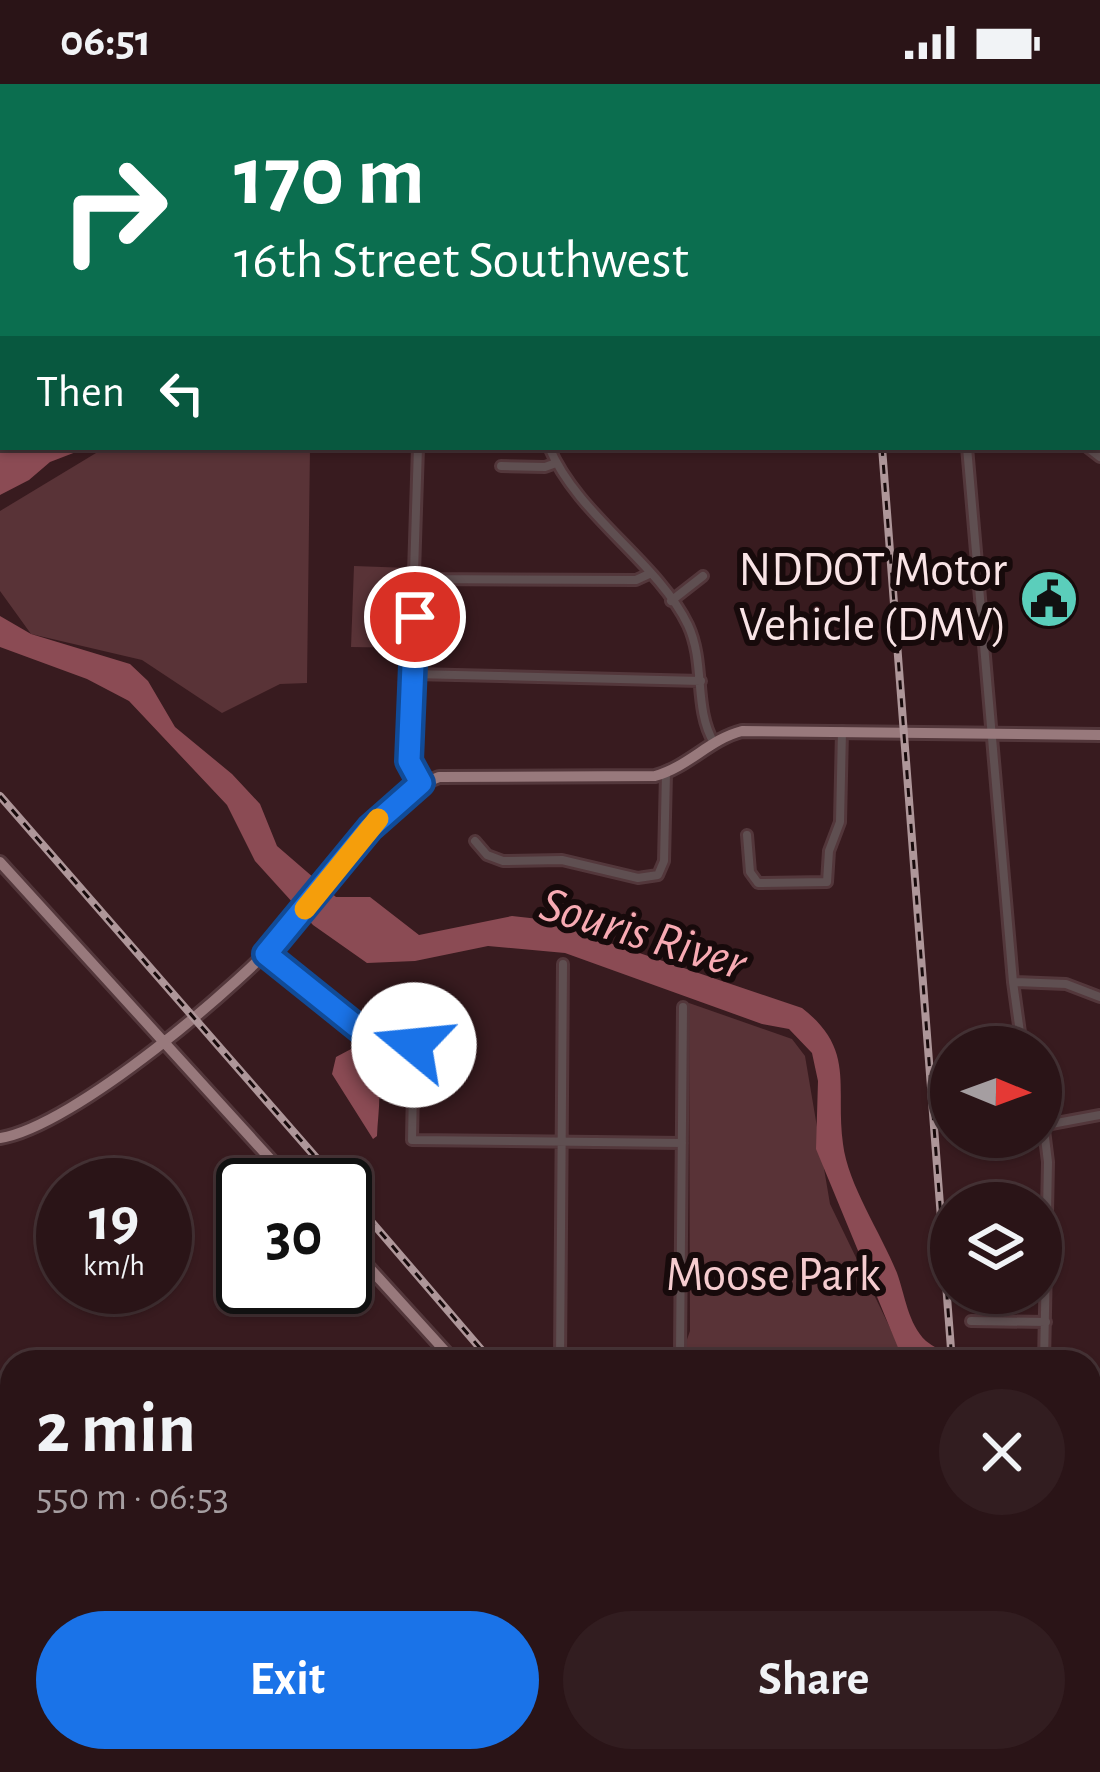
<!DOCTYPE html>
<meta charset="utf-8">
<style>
:root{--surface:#2a1417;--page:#321d20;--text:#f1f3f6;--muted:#a59ea1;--line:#463336;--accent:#1a73e8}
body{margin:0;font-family:"Alegreya Sans",sans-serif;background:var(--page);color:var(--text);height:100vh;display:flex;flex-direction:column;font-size:45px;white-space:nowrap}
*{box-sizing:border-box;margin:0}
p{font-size:39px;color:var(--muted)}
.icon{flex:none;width:66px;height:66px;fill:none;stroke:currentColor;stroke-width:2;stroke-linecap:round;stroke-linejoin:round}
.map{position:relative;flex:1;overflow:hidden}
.sheet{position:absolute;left:0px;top:1266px;width:1101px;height:423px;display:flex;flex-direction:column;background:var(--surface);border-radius:36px 36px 0 0;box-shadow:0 3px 9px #0004,0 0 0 3px var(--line)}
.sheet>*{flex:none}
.banner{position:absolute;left:0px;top:0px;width:1101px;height:366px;box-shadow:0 3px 9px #0004,0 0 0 3px var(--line);background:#0b6e4f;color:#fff;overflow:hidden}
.needle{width:78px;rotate:91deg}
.tools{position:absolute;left:930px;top:942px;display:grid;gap:24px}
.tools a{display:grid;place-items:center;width:132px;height:132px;border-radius:50%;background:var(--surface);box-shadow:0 3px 9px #0004,0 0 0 3px var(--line);font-size:60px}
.speed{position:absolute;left:36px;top:1074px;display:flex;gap:24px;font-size:60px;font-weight:700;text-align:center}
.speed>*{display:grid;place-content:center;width:156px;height:156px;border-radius:50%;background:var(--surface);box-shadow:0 3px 9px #0004,0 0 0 3px var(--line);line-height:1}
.speed small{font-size:30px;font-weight:400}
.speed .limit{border:6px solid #111;border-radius:18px;background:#fff;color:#111}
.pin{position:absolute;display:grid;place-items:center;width:102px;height:102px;color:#fff;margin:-51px;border:6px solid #fff;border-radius:50%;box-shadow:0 3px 12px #0007}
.me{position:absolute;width:132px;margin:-66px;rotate:287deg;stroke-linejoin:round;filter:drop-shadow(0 0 9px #0008)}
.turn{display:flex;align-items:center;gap:42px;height:252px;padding:0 36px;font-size:54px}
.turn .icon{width:156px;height:156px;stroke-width:2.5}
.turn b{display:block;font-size:84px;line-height:102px}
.then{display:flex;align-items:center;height:114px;padding:0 36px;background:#0003;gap:24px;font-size:45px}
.round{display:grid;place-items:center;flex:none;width:126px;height:126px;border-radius:63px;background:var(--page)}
.head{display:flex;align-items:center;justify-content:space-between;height:204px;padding:0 36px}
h1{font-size:72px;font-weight:600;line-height:90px}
.action{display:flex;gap:24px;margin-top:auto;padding:24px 36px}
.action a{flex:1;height:138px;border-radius:72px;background:var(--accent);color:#fff;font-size:48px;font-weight:600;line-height:138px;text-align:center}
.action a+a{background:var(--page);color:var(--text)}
.status{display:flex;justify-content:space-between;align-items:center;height:84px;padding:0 60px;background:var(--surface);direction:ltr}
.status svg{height:33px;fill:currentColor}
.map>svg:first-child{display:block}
</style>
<div class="status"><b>06:51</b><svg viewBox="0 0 49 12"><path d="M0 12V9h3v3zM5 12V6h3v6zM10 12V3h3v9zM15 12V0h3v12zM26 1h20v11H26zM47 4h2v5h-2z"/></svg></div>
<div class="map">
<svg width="1100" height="1688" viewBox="0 0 1100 1688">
<rect width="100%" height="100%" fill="#381b1f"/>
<path fill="#593337" d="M0,0H400L3,3V190Z
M106,363H310L307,599L280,600L222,629L142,576L31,550L0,507V427Z
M354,482L409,484L408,564L351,563Z
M689,919L792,955L805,972L830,1120L894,1252L920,1278H679L690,1247Z
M12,1492L6,1530L12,1578H7C9,1550 0,1525 12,1492Z"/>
<path fill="#8b4b54" d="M0,330L3,363L10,367L20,363H89L50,378L29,396L0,411Z
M0,532L31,550L130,580L148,597L175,643L232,690L260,720L277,762L336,813H370L419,851L512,832L539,835L802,924C856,966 835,1002 843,1060C848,1101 881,1149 897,1189C905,1211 908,1240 926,1257C940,1269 960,1272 977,1278H904L816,1065L818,997L812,969L789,945L762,940L565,869L488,862L415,877L367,879L313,841L255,777L227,721L129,617L87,595L0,563Z
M353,964C389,976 378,1021 377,1052L373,1055L332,990L336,973Z"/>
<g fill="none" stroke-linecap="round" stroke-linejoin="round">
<defs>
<path id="minor" d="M538,0L543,3
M496,3L498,0
M610,3L611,0
M760,3V0
M943,3V0
M418,363L408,677L421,699
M549,363C578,432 657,477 688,541C706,580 693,623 714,659
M967,363L1013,898L1022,963
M1087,363L1100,373
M501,382L545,383L556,379
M416,495L636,496L649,490
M671,517L703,492
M413,590L701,597
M747,751L750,788L758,799L827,798L829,767L840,738L842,647
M475,757L487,771L503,777L562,776L638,794L658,791L664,777L666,689
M266,870L362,947L380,958L414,961
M1013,898L1066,900L1100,913
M414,949L412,1056L682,1059
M1041,1022L1048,1078L1044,1278
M1046,1041L1100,1031
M971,1237L1046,1238
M560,1278L563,880
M671,1278L680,1269L683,923
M1089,1401H1100
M1089,1572L1100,1554
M1089,1676L1100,1677
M801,1677L805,1688
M1012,1677L1014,1688
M574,1688V1677"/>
<path id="major" d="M0,778L294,1101
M0,1054C73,1043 243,899 293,840C336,790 374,717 439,693L655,692C688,683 710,655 742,647L1100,651
M345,1157L455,1278
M760,1677L762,1688"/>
</defs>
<use href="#minor" stroke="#53373b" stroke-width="14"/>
<use href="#major" stroke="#53373b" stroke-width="16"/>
<use href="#minor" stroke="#5f4f51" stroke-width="8"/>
<use href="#major" stroke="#98797c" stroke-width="10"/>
<defs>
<path id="rail" d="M853,0L854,3
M882,363L952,1278
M0,712L340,1101
M345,1107L492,1278
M833,1677L842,1688
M987,1677L988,1688"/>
</defs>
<use href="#rail" stroke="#ae9699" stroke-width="8"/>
<use href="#rail" stroke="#170a0b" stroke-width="3" stroke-dasharray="9" stroke-linecap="butt"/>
</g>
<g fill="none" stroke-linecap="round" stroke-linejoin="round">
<defs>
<path id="route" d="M414,961L380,958L362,947L266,870L370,744L421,699L409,677L415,533"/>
</defs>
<use href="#route" stroke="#114b97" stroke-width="30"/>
<use href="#route" stroke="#1a73e8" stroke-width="21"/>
<path stroke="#f59e0b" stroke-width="21" d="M305,825L378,735"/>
</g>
<defs>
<symbol id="civic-disc" viewBox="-11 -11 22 22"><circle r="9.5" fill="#5bcebb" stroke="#170a0b"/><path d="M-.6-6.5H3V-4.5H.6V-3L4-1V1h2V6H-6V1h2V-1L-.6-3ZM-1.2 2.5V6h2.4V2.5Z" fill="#111"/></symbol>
</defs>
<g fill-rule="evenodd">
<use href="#civic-disc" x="1016" y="482" width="66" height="66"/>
</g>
<g text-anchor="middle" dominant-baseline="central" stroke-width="12" stroke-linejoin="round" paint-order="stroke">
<g font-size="48" fill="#f9e4e6" stroke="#170a0b" text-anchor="end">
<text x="1007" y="487">NDDOT Motor<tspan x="1007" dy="55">Vehicle (DMV)</tspan></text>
</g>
<g font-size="48" fill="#f5cccf" stroke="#170a0b">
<text x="773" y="1192">Moose Park</text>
</g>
<g font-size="51" font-style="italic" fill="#f8aab3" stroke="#170a0b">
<text transform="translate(643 850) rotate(17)">Souris River</text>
</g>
</g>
</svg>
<div class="tools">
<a><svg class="needle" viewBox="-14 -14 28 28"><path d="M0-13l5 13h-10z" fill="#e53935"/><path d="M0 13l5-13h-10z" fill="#a59ea1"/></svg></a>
<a><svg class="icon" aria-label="layers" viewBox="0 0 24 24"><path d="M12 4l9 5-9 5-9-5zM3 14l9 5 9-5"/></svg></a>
</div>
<div class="speed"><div>19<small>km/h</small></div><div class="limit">30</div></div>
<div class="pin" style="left:415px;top:533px;background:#d93025"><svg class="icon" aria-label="arrive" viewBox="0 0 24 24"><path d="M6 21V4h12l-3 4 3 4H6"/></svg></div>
<svg class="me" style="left:414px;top:961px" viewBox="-20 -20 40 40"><circle r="19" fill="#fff"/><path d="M0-13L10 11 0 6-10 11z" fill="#1a73e8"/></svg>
<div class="banner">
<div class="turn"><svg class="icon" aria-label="right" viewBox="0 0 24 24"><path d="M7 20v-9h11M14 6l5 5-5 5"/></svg><div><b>170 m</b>16th Street Southwest</div></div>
<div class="then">Then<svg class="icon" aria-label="left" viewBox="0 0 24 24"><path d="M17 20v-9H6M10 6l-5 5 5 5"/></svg></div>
</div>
<section class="sheet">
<div class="head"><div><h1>2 min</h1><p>550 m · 06:53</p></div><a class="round"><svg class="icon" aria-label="close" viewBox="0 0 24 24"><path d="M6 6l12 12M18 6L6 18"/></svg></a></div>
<div class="action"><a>Exit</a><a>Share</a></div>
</section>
</div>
